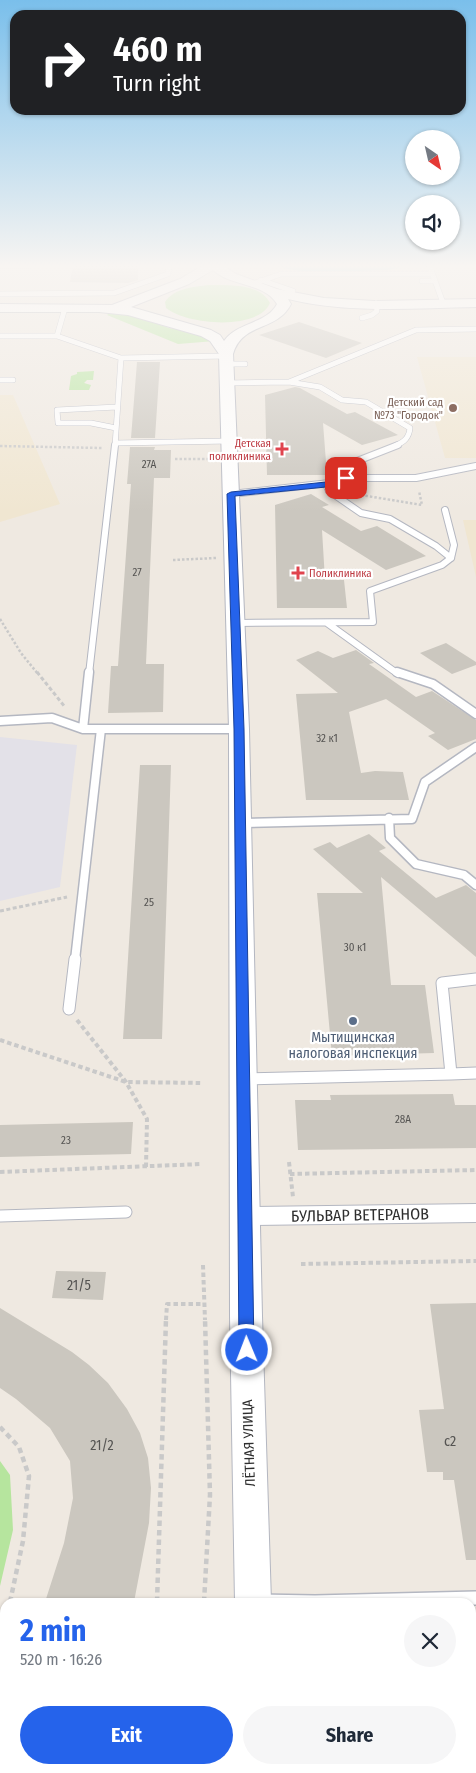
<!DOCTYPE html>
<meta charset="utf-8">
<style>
:root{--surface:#fff;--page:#f6f6f7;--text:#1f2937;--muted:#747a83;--accent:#2563eb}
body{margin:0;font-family:"Fira Sans Condensed",sans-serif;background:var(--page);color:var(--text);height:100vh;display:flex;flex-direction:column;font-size:19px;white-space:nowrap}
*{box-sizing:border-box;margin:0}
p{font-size:16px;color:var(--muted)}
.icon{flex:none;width:28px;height:28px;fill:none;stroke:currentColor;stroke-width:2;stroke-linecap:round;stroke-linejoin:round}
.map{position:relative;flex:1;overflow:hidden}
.panel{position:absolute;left:0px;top:1598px;width:476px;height:176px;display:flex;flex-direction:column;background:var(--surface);border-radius:15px 15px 0 0;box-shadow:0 1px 4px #0004}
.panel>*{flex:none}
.guide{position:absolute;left:10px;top:10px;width:456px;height:105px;border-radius:15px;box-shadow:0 1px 4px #0004;background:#202124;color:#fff;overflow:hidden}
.needle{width:32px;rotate:146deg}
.controls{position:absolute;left:405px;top:130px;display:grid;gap:10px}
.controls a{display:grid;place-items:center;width:55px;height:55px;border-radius:50%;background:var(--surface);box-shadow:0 1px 4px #0004;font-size:25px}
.pin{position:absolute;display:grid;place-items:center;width:42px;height:42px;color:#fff;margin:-21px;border-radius:10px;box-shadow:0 2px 8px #0006}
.me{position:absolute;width:55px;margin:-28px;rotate:359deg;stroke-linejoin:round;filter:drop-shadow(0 0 4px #0008)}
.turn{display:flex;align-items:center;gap:18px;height:105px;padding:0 20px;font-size:22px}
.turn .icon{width:65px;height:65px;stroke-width:2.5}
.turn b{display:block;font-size:35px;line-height:42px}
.round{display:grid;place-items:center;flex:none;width:52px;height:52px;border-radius:26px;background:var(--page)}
.overview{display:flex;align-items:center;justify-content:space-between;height:85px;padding:0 20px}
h1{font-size:30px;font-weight:700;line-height:38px;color:var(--accent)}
.button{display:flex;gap:10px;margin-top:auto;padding:10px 20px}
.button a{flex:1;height:58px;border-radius:30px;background:var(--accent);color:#fff;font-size:20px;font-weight:700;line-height:58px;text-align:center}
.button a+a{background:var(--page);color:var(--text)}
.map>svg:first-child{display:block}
</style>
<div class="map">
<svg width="476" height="1773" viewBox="0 0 476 1773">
<rect width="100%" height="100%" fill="#efe9e1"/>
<path fill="#e3e1e8" d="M0,737L77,745L60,887L0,901Z"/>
<path fill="#f0e6d1" d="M417,357H476V458H445Z
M0,395H13L60,504L0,522Z
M463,520H476V577Z"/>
<path fill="#b6e59e" d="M209,285C228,285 260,283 270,303C258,331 187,325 166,308L165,302C174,288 194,287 209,285Z
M110,312L130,314L169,328L192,332L215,341L178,344L107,315Z
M94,371L93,380H87L84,383L91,385L89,390H69L71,376L77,374V372Z
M0,1461L10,1475L13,1530L0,1586Z"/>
<path fill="#75cff0" d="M274,264H401L399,268L387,270C362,270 294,277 274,264Z"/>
<path fill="#cbc7bf" d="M73,264H138V280L128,283L70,282Z
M299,322L362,343L326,358L259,335Z
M137,362H160L155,438H131Z
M295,387L300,388L347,414L355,412L398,435L362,445L323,423L327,475H267L265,395Z
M130,447H155L154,450H171L170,478H154L146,664H164L163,712L108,713L111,666H118L131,484H127Z
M311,494L329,505L322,507L361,531L377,526L426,556L386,570L322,530L325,580H344L347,608H277L275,505Z
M446,643L476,662V665L452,674L420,653Z
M356,650L374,663L369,664L416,697L432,691L476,720V739L448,750L428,736L435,733L386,699L349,712L361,773L375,771L403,772L409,800H306L296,694L338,693L296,660L318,651L333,658Z
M140,765H171L162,1039H123Z
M369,834L386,848L379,851L436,898L466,885L476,893V957L381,877L391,985H425L434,1053L332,1056L317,893H363L313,849L330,842L337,848Z
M453,1094L455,1105H476V1148L298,1150L295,1100H331L330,1095Z
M133,1122L131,1154L0,1157V1125Z
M56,1271L106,1272L103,1300L52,1298Z
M476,1303V1560H466L454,1480H443V1472H427L419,1410L444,1409L430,1304Z
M0,1308L72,1352L89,1365L108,1383L127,1409L140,1433L148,1458L151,1488L149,1523L134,1602H45L64,1543L73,1498L70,1461L50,1428L16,1399L0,1388Z"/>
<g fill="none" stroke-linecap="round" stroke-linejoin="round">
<defs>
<path id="lane-far4" d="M429,264L443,303
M0,266L66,264
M261,280L293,291
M422,281H434
M252,284L281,274H432
M0,294L114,293L168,274L169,264
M65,308L57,336L121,358L226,356
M362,318L372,315L377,311L376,303
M0,336H57
M226,364H245
M0,380H13
M289,382L416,330L476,329
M227,383L289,382L320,387L342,400L366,402L410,428C409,438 404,442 395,446
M116,428L91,423H58L57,410L117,407
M115,443L230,441
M115,446L121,358"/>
<path id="lane-far3" d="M346,478H416L476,466
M231,494L338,482L348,475L352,463L398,445
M445,510L454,545L451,558
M236,623L373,622L370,591L442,565L451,558L436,546L390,519L361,513L329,491L326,484
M327,623L398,674
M89,674L115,445"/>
<path id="lane-far2" d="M397,672L433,684L476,714
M0,721L52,718L83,729H239
M83,729L89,672
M389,818L390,838L416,864L464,875L476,885
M241,823L412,819L425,782L476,747
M75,960L101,729"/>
<path id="lane-far1" d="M69,1009L75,959
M451,1074L476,1073
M246,1079L451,1074L442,983L476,979
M0,1216L126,1212"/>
<path id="lane" d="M259,1601L315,1602L476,1598"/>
<path id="street" d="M476,1204V1222L245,1225L237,1222L234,1216L237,1210L245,1207Z"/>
<path id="secondary" d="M205,264H221L236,274L277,289L324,298L375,301L476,299V307C414,308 349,314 288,299L291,304C277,332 242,322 233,354L249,729L262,1316L271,1602H235L230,1316L229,729L219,354L210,341L201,336L128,315L99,312H0V304L112,305L180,279ZM213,270C231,287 264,282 277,304C267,324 237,322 224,341L220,335L211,330L131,307L189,284Z
M228,1769H268V1773H228Z"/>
</defs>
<use href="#lane-far4" stroke="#b4b7c1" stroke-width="6"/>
<use href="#lane-far3" stroke="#b4b7c1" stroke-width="8"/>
<use href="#lane-far2" stroke="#b4b7c1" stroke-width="11"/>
<use href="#lane-far1" stroke="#b4b7c1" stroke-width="13"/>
<use href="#lane" stroke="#b4b7c1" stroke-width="16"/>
<use href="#street" stroke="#b4b7c1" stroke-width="2"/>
<use href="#secondary" stroke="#b4b7c1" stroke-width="2"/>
<path stroke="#c9c9c9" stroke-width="2.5" stroke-dasharray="2.5 2" stroke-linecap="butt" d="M0,446L102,448
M175,459H211
M361,495L422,505L419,491
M173,560L216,558
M0,619L21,653L38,674"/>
<path stroke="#c9c9c9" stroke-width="3" stroke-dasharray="4 2.5" stroke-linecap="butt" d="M37,672L65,707
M0,911L67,897"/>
<path stroke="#c9c9c9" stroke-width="4" stroke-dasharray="4.5 3" stroke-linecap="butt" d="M77,1020L126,1082L147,1119L146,1167
M0,1040L126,1082L203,1083
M289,1162L293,1197
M0,1172L202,1164
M290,1174L476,1170
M301,1264L476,1261
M203,1265L205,1320
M166,1320L167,1304H203"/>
<path stroke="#c9c9c9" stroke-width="4.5" stroke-dasharray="5.5 4" stroke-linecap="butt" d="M0,1427L19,1447L29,1476L23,1541L10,1602
M157,1602L166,1319
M204,1602L210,1495L205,1319
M0,1651L5,1628
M189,1769V1773
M452,1769L453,1773
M150,1773L151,1769"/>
<use href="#lane-far4" stroke="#fff" stroke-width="5"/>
<use href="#lane-far3" stroke="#fff" stroke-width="6"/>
<use href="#lane-far2" stroke="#fff" stroke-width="8"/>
<use href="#lane-far1" stroke="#fff" stroke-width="11"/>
<use href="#lane" stroke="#fff" stroke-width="13"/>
<use href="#street" fill="#fff" fill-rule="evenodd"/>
<use href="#secondary" fill="#fff" fill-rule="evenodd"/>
</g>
<linearGradient id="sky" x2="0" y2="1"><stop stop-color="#7abfeb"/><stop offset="0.52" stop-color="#f8f5f2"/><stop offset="1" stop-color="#f8f5f2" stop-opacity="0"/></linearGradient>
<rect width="476" height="512" fill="url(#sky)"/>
<path fill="#2563eb" stroke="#184099" d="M346,476L349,477V480L326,487L235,496L244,729L254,1350L252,1355L247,1357L241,1355L239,1350L234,729L227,494L231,492L326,482Z"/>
<circle fill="#8d6e63" stroke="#fff" stroke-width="2" cx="453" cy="408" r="5"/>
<g fill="#e0444e" stroke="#fff" stroke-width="2">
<path d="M279.5 441.5h5v5h5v5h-5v5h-5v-5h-5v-5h5z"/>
<path d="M295.5 565.5h5v5h5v5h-5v5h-5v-5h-5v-5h5z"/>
</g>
<circle fill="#5c6f8a" stroke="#fff" stroke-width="2" cx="353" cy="1021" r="5"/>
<g text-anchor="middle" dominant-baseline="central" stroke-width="4.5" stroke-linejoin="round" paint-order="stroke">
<g font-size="11" fill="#785e54" stroke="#fff" text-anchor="end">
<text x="443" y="402">Детский сад<tspan x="443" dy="13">№73 "Городок"</tspan></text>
</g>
<g font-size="11" fill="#be3a42" stroke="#fff" text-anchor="end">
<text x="271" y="443">Детская<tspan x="271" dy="13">поликлиника</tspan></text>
<text x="309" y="573" text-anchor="start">Поликлиника</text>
</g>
<g font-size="11" fill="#555452">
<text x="149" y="464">27А</text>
<text x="137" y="572">27</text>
<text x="327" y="738">32 к1</text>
<text x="149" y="902">25</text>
<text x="355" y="947">30 к1</text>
<text x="403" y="1119">28А</text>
<text x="66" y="1140">23</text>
</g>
<g font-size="14" fill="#4e5e75" stroke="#fff">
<text x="353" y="1037">Мытищинская<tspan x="353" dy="16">налоговая инспекция</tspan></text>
</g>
<g font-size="14" fill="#555452">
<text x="79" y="1285">21/5</text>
<text x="450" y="1441">с2</text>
<text x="102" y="1445">21/2</text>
</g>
<g font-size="14" fill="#2e2e2e" stroke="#fff">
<text transform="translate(249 1443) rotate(-92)">ЛЁТНАЯ УЛИЦА</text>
</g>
<g font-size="16" fill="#2e2e2e" stroke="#fff">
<text transform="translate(360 1215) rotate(-1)">БУЛЬВАР ВЕТЕРАНОВ</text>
</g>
</g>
</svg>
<div class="controls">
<a><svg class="needle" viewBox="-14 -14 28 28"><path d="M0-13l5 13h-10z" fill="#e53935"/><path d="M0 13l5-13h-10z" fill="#747a83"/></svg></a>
<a><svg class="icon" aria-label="sound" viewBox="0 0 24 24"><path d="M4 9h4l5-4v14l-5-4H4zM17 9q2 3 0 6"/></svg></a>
</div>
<div class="pin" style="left:346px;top:478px;background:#d93025"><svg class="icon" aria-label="arrive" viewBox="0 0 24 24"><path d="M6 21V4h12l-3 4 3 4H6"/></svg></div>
<svg class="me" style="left:247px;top:1350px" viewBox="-20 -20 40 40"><circle r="17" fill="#2563eb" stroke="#fff" stroke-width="3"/><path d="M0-11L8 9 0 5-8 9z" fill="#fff"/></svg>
<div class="guide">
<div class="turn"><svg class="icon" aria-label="right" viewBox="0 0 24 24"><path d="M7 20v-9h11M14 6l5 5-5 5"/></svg><div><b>460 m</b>Turn right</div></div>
</div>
<section class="panel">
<div class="overview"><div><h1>2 min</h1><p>520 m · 16:26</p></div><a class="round"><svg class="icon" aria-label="close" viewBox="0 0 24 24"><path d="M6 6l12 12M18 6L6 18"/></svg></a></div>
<div class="button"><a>Exit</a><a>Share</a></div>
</section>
</div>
